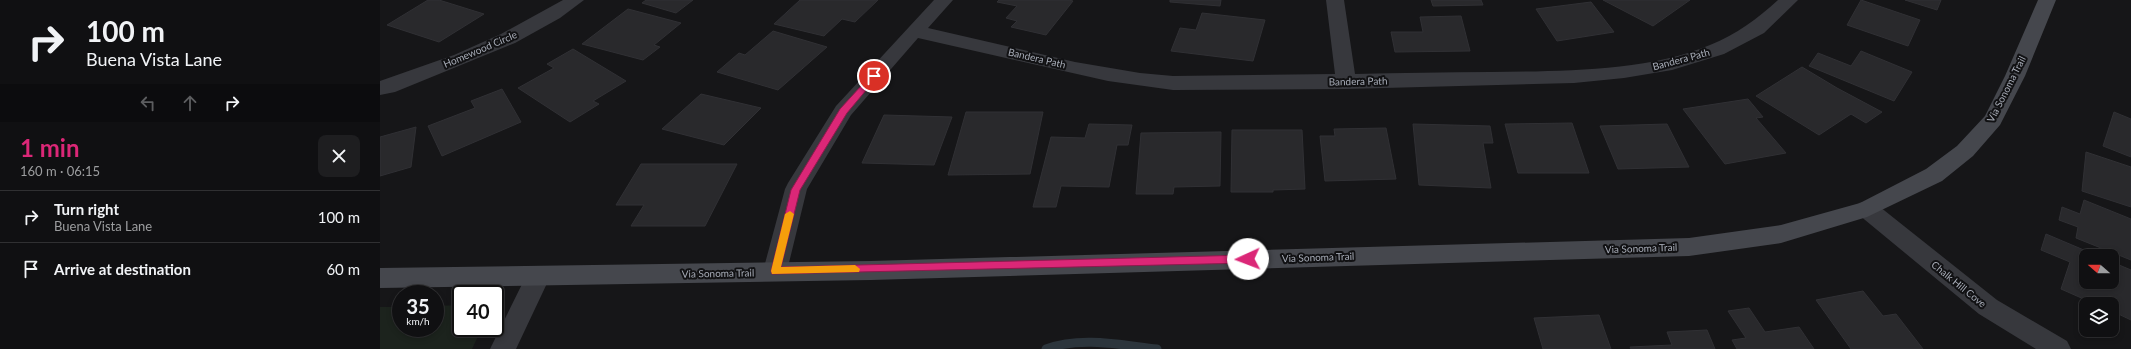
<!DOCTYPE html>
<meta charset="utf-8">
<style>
:root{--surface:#101012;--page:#1e1e20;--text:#f1f3f6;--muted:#9c9d9f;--line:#303032;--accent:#db2777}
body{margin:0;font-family:Lato,sans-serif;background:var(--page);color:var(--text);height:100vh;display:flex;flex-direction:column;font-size:15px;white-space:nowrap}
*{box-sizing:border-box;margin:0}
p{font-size:13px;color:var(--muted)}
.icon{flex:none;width:22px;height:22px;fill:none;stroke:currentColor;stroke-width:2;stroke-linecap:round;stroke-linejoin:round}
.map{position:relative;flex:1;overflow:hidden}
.sheet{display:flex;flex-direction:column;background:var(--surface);width:380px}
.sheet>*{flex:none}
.top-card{background:#101012;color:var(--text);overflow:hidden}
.needle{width:26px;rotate:290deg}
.tools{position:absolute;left:1699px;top:249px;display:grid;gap:8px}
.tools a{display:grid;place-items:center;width:40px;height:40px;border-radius:8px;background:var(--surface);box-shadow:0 2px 6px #0003,0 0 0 1px var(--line);font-size:20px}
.speed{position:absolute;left:12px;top:285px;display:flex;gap:8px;font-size:20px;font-weight:700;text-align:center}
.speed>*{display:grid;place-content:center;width:52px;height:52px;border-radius:50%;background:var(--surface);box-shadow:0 2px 6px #0003,0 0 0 1px var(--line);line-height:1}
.speed small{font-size:10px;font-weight:400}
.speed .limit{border:2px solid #111;border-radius:6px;background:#fff;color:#111}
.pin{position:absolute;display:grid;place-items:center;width:34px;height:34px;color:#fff;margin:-17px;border:2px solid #fff;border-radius:50%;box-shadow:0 1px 4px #0007}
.me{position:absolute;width:44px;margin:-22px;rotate:268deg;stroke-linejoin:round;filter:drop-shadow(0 0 3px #0008)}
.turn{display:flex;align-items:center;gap:14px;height:84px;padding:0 20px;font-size:18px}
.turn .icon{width:52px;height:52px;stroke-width:2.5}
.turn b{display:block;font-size:28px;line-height:34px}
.lanes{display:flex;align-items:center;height:38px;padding:0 20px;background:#0003;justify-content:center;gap:20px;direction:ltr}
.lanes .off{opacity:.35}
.round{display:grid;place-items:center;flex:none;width:42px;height:42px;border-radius:8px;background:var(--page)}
.overview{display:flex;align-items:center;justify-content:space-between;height:68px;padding:0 20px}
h1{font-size:24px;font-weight:700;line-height:30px;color:var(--accent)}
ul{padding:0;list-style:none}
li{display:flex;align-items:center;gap:12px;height:52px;padding:0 20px;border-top:1px solid var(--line)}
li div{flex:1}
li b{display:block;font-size:15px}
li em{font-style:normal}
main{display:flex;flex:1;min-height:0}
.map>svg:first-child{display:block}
</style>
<main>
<section class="sheet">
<div class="top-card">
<div class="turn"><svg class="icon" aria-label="right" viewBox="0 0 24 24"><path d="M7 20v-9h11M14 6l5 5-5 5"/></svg><div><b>100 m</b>Buena Vista Lane</div></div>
<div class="lanes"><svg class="icon off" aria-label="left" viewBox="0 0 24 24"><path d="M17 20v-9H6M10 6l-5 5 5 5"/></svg><svg class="icon off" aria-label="ahead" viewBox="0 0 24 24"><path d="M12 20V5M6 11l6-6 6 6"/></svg><svg class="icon" aria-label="right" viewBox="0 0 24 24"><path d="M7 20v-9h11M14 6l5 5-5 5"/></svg></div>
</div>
<div class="overview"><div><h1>1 min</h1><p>160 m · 06:15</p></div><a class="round"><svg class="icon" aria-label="close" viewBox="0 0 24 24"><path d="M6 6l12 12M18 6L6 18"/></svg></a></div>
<ul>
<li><svg class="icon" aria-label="right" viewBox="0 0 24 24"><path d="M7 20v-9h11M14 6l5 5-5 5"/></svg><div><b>Turn right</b><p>Buena Vista Lane</p></div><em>100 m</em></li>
<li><svg class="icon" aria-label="arrive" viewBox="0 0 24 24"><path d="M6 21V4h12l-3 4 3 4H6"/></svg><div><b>Arrive at destination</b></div><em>60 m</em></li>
</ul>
</section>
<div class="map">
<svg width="1751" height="349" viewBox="0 0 1751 349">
<rect width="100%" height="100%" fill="#161618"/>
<path fill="#1c231d" d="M81,305V328H102L92,349H0V307H21V328H55V306Z"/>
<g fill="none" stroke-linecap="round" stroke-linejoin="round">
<path stroke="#2c353c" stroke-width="9" d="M666,349C701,336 741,345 777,349"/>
</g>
<path fill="#29292c" stroke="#303034" d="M48,0H59L104,14L59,42L7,25Z
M266,0H313L296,13L262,3Z
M420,0H498L475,22L462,19L444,36L394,24Z
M619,0H689L693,1L666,35L631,27L637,21L626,18L637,6L617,2Z
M790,0H841L840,6L790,2Z
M1051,0H1101L1103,5L1053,6Z
M1223,0H1310L1273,26Z
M1481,0L1540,20L1528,46L1467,25Z
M1525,0H1561L1557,10Z
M1211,2L1234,32L1177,41L1156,9Z
M248,9L301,23L274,45L280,47L263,60L202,44Z
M822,13L885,20L873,61L791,51L800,28L816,30Z
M1081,16L1090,51L1015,52L1011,32H1043L1040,17Z
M393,31L447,47L398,90L337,72L359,53L365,55Z
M193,49L246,81L213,101L219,104L190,122L138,88L174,68L167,64Z
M1481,51L1532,72L1514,101L1429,66L1438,53L1471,66Z
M1422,67L1457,88L1502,112L1486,123L1471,114L1439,135L1376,96Z
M122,89L141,122L62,156L48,126L95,108L91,101Z
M321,94L381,108L344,145L282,129Z
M1368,99L1383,117L1376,118L1406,153L1345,164L1303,109Z
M586,112H663L650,174L568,175Z
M1734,112L1751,119V157L1723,146Z
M504,115L572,117L554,165L482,163Z
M1192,123L1209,173H1138L1125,124Z
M709,124L752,125L748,145H737L729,187L681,186L676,207H653L671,137L705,138Z
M1033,124L1110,126L1113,143H1103L1111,188L1039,185Z
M1287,124L1309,167L1238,169L1220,126Z
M36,127L31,167L0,176V137Z
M1006,128L1016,179L945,181L940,136H955L954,129Z
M852,130H922L925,189L893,190V192H851Z
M841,132L840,186L794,187L793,194H756L761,133Z
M1706,152L1751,167V207L1702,191Z
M261,164H357L325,226H251L264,205H236Z
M1704,200L1751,219V260L1696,238L1698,227L1679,220L1682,207L1700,214Z
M1666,234L1718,256H1706V282H1732V262L1751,270V320L1732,311V304H1715L1681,289L1690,262L1661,250Z
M1483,291L1503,316L1516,314L1543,349H1471L1436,300Z
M1369,308L1385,332L1419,327L1434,349H1357L1352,340L1366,338L1348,311Z
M1219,315L1231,349H1163L1154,318Z
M1327,330L1335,349H1251L1250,347L1292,345L1287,332Z"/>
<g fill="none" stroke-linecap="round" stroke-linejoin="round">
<path fill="#37383d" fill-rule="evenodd" d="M183,0H204L180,18L135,43L15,92L0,95V81L74,55L121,34Z
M554,0H573L548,28L695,62L760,73L793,76L955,74L946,0H964L975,74C1020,73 1066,72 1111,72C1182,71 1265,72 1330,45C1357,34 1377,19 1398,0H1418L1384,33L1344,54L1292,70L1244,78L1194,83L966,89L793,90L728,81L538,38L471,115L427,189L407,271L404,278L395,280L386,278L383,271L405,189L408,183L456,106Z
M1487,201L1495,203L1617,300L1687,341L1691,349H1656L1599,314L1479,215L1476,209L1479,203Z
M158,267L167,270L170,277L136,349H110L149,270Z"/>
<path fill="#45474d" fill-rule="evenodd" d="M1658,0H1676L1645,76L1620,125L1593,156L1562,181L1487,217L1401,243L1309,256L491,280L0,288V268L491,261L1309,238L1401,225L1480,203L1546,169L1577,146L1605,116L1625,76Z"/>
</g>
<path fill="#db2777" stroke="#8e194d" d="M494,74L498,76L467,113L420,190L401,267L868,255L873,259L868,263L392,274L391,271L411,190L460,109L491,75Z"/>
<path fill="#f59e0b" d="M410,211L414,214L401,267L475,265L480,269L479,272L392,274L391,271L405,214Z"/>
<g text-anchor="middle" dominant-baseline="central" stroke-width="4" stroke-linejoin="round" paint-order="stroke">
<g font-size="10" fill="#a8adb8" stroke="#111113">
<text transform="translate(100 49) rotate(-23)">Homewood Circle</text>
<text transform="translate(657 58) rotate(13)">Bandera Path</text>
<text transform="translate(1301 59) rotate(-15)">Bandera Path</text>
<text transform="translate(978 81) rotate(-1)">Bandera Path</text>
<text transform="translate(1626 89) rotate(-63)">Via Sonoma Trail</text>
<text transform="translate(1261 248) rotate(-2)">Via Sonoma Trail</text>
<text transform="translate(938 257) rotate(-2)">Via Sonoma Trail</text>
<text transform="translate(338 273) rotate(-1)">Via Sonoma Trail</text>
<text transform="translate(1579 284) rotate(39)">Chalk Hill Cove</text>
</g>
</g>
</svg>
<div class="tools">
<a><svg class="needle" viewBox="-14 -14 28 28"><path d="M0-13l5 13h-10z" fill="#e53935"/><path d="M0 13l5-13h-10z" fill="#9c9d9f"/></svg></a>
<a><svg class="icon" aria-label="layers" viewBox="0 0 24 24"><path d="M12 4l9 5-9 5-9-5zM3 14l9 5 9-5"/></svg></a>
</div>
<div class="speed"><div>35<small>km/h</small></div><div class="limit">40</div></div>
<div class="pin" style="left:494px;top:76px;background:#d93025"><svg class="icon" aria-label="arrive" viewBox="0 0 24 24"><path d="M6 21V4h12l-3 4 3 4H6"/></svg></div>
<svg class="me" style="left:868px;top:259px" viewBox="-20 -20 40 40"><circle r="19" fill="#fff"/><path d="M0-13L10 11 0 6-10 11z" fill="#db2777"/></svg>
</div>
</main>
